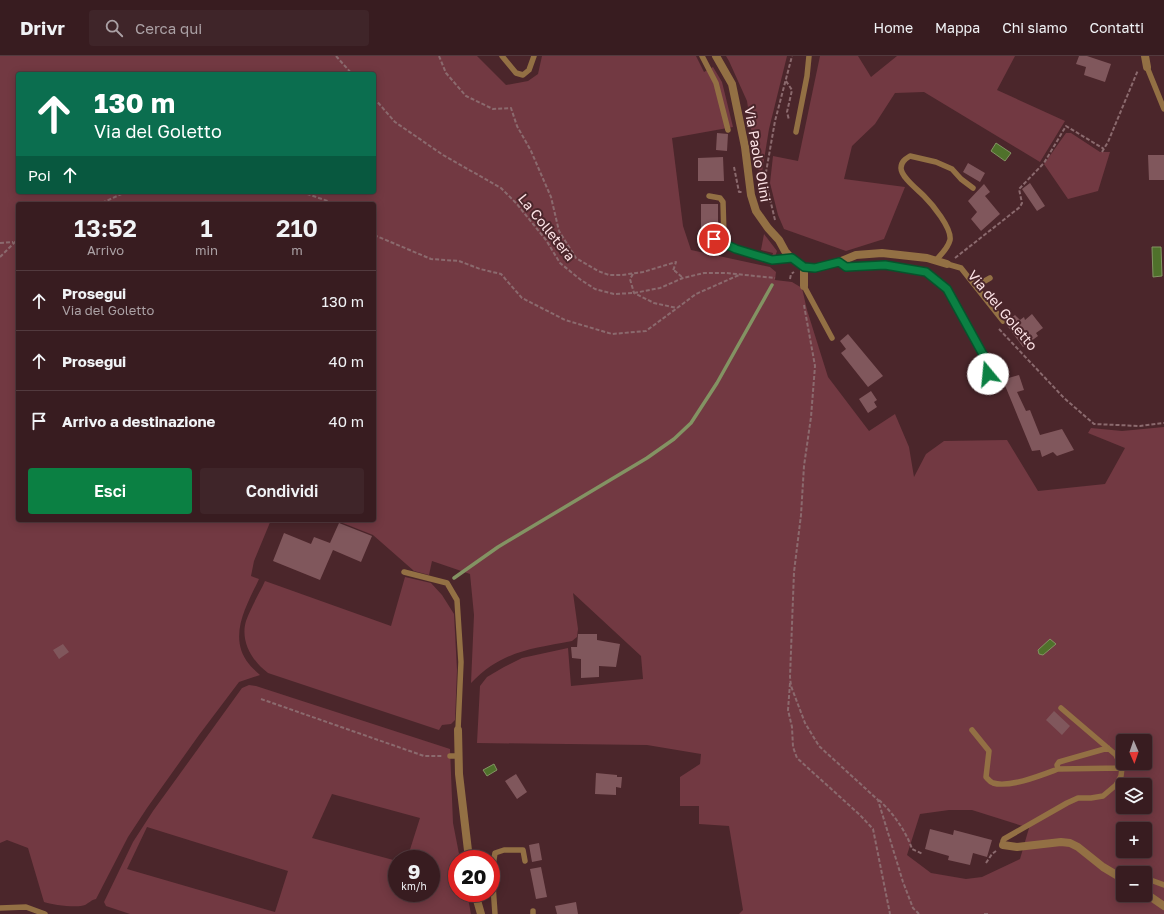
<!DOCTYPE html>
<html lang="it">
<meta charset="utf-8">
<style>
:root{--surface:#381c20;--page:#3f2529;--text:#f1f3f6;--muted:#aba1a5;--line:#523a3e;--accent:#0b8043}
body{margin:0;font-family:"Golos Text",sans-serif;background:var(--page);color:var(--text);height:100vh;display:flex;flex-direction:column;font-size:15px;white-space:nowrap}
*{box-sizing:border-box;margin:0}
p{font-size:13px;color:var(--muted)}
.icon{flex:none;width:22px;height:22px;fill:none;stroke:currentColor;stroke-width:2;stroke-linecap:round;stroke-linejoin:round}
.map{position:relative;flex:1;overflow:hidden}
.drawer{position:absolute;left:16px;top:146px;width:360px;height:320px;display:flex;flex-direction:column;background:var(--surface);border-radius:4px;box-shadow:0 2px 10px #0003,0 0 0 1px var(--line)}
.drawer>*{flex:none}
.banner{position:absolute;left:16px;top:16px;width:360px;height:122px;border-radius:4px;box-shadow:0 2px 10px #0003,0 0 0 1px var(--line);background:#0b6e4f;color:#fff;overflow:hidden}
.needle{width:26px;rotate:178deg}
.tools{position:absolute;left:1116px;top:678px;display:grid;gap:8px}
.tools a{display:grid;place-items:center;width:36px;height:36px;border-radius:4px;background:var(--surface);box-shadow:0 2px 10px #0003,0 0 0 1px var(--line);font-size:20px}
.speed{position:absolute;left:388px;top:794px;display:flex;gap:8px;font-size:20px;font-weight:700;text-align:center}
.speed>*{display:grid;place-content:center;width:52px;height:52px;border-radius:50%;background:var(--surface);box-shadow:0 2px 10px #0003,0 0 0 1px var(--line);line-height:1}
.speed small{font-size:10px;font-weight:400}
.speed .limit{border:6px solid #d22;background:#fff;color:#111}
.pin{position:absolute;display:grid;place-items:center;width:34px;height:34px;color:#fff;margin:-17px;border:2px solid #fff;border-radius:50%;box-shadow:0 1px 4px #0007}
.me{position:absolute;width:44px;margin:-22px;rotate:343deg;stroke-linejoin:round;filter:drop-shadow(0 0 3px #0008)}
.turn{display:flex;align-items:center;gap:14px;height:84px;padding:0 12px;font-size:18px}
.turn .icon{width:52px;height:52px;stroke-width:2.5}
.turn b{display:block;font-size:28px;line-height:34px}
.then{display:flex;align-items:center;height:38px;padding:0 12px;background:#0003;gap:8px;font-size:15px}
.eta{display:flex;justify-content:space-evenly;align-items:center;height:68px;text-align:center}
.eta b{font-size:24px;font-weight:600;line-height:28px}
.action{display:flex;gap:8px;margin-top:auto;padding:8px 12px}
.action a{flex:1;height:46px;border-radius:4px;background:var(--accent);color:#fff;font-size:16px;font-weight:600;line-height:46px;text-align:center}
.action a+a{background:var(--page);color:var(--text)}
ul{padding:0;list-style:none}
li{display:flex;align-items:center;gap:12px;height:60px;padding:0 12px;border-top:1px solid var(--line)}
li div{flex:1}
li b{display:block;font-size:15px}
li em{font-style:normal}
header{display:flex;align-items:center;gap:24px;box-sizing:border-box;height:56px;padding:0 20px;background:var(--surface);border-bottom:1px solid var(--line)}
header strong{font-size:19px}
nav{display:flex;gap:22px;margin-inline-start:auto;font-size:14px}
.search{width:280px;height:36px;background:var(--page);display:flex;align-items:center;gap:10px;box-sizing:border-box;padding:0 14px;border-radius:4px;color:var(--muted);font-size:15px}
.map>svg:first-child{display:block}
</style>
<header>
<strong>Drivr</strong>
<div class="search"><svg class="icon" aria-label="search" viewBox="0 0 24 24"><circle cx="10" cy="10" r="6"/><path d="M15 15l6 6"/></svg>Cerca qui</div>
<nav><a>Home</a><a>Mappa</a><a>Chi siamo</a><a>Contatti</a></nav>
</header>
<div class="map">
<svg width="1164" height="858" viewBox="0 0 1164 858">
<rect width="100%" height="100%" fill="#4b262b"/>
<path fill="#723942" fill-rule="evenodd" d="M0,0H477L506,29L528,25L538,18L542,0H696L704,16L713,11L722,26L733,71L672,82L683,170L691,194L770,211L776,216L775,224L792,226L802,232L807,254L828,321L869,375L895,358L909,391L914,421L926,398L944,385L1007,384L1038,435L1105,428L1125,392L1088,377L1091,372L1122,375L1164,371V858H739L743,854L729,770L699,768V750H680V721L700,708L701,698L647,689L477,687L480,630L487,621L504,611L522,602L568,592L571,630L643,623L641,600L573,537L578,573L577,581L572,585C530,593 502,595 471,627L474,559L470,518L432,505L429,519L414,515L373,479L335,464H374V148H18V464H271L254,505L251,520L259,523C247,549 227,581 249,608C252,612 256,615 260,619L239,626L199,679L147,752L128,781L96,843C91,844 89,847 85,849C78,852 52,849 44,846L28,792L7,784L0,787ZM18,18H374V136H18ZM1123,685H1145V707H1123ZM1123,729H1145V751H1123ZM949,754H972L1029,772L1020,803L982,821L966,823L931,817L907,799L920,758ZM1123,773H1145V795H1123ZM1123,817H1145V839H1123Z
M726,0H787L769,73L762,116L757,113L747,45L729,5Z
M820,0H858L871,21L897,0H1015L997,34L1065,65L1040,106L924,36L895,37L875,68L852,90L844,123L905,131L884,183L846,195L784,173L778,159L770,127L773,100L798,105Z
M1066,77H1071L1100,96H1110L1098,135L1068,143L1044,108Z
M764,178L777,195L775,201L771,204L773,197L761,194Z
M405,521L431,527L442,539L454,558L457,614L455,664L451,668L442,669L439,674L268,617C252,605 240,585 246,565C251,551 259,538 265,525L391,570Z
M249,629L256,630L450,693L453,767L460,803H457V837H467L471,858H130L106,850L104,846L133,786L153,755L242,632ZM332,738L420,762L407,803H431V837H397V805L312,782ZM147,771L288,815L275,856L127,813Z"/>
<path fill="#4f712b" stroke="#839363" d="M996,87L1011,97L1005,105L991,95Z
M1152,191H1161L1162,220L1153,221Z
M1050,583L1056,588L1043,599L1039,598L1038,594Z
M494,708L497,714L487,720L483,714Z"/>
<g fill="none" stroke-linecap="round" stroke-linejoin="round">
<path stroke="#839363" stroke-width="3.5" d="M454,522L498,491L647,402L674,383L691,367L717,327L772,229"/>
</g>
<path fill="#80575c" d="M1079,0H1087L1111,8L1105,26L1084,19L1086,11L1076,8Z
M717,77L728,78L727,95L716,94Z
M1148,99H1164V124H1149Z
M723,101L724,125H698V102Z
M968,107L985,117L980,126L963,116Z
M1030,127L1045,150L1037,155L1022,133Z
M984,128L990,136L985,140L1000,158L981,175L971,163L977,156L968,145Z
M701,148H718V178H701Z
M1032,258L1043,272L1036,277L1038,280L1023,291L1006,268L1007,265L1015,259L1020,264L1024,261L1025,264Z
M848,278L883,320L868,331L841,297L846,293L840,285Z
M1019,319L1024,334L1017,336L1026,355L1030,354L1040,379L1062,373L1074,394L1057,400L1053,396L1042,401L1040,394L1032,395L1004,327L1006,326L1005,323Z
M871,335L877,344L874,346L877,351L868,357L859,343Z
M339,467L372,480L361,506L333,494L320,524L273,505L284,477L311,488L314,481L330,487Z
M578,578H597V584L620,588L616,611L599,610V621L581,622V603L572,602L571,591H577Z
M63,588L69,596L59,603L53,594Z
M1054,655L1070,670L1062,679L1046,664Z
M596,717L617,719V721H622L621,732L616,731V739L595,738Z
M516,718L527,736L517,743L505,725Z
M930,773L953,779L954,774L992,784L987,801L973,797L970,809L948,804L949,800L925,793Z
M539,787L542,804L532,806L529,789Z
M541,811L547,841L536,843L530,813Z
M576,846L578,858H557L555,850Z"/>
<g fill="none" stroke-linecap="round" stroke-linejoin="round">
<path stroke="#8b6a6e" stroke-width="2" stroke-dasharray="4 2" stroke-linecap="butt" d="M336,0L352,18
M439,0L446,17L466,40L493,53L511,52L517,70L531,95L551,141L559,175L576,202L598,215L609,219H622L643,216L676,206L673,215H675L683,222
M786,25L792,34L787,56L789,64
M374,42L395,66L443,99L501,132L516,147L546,184L560,207L581,224L595,233L614,238L634,237L660,232L683,222L704,217H726L775,222
M1102,96L1108,86L1138,14
M734,111L739,136H742
M301,136L328,145L330,148
M69,148H72
M90,148L104,146L126,136
M775,164L765,122L775,65L792,0
M374,179L431,203L459,205L480,213L501,218L522,242L565,264L612,278L646,275L696,238L739,219
M0,187L13,186
M0,201L18,183
M955,202L1020,151L1022,147L1019,133L1044,107L1066,70L1104,93
M633,218L630,223L634,237L654,247L677,252
M790,223L791,218L794,216
M804,249L815,310L811,361L804,410L801,459L794,516L790,621L791,630L805,667L819,690L878,744L903,826L913,852L919,858
M999,273L1064,342L1094,368L1140,370L1164,367
M790,627L788,654L792,671L793,691L797,702L860,759L873,773L890,858
M261,643L424,700H442
M879,744C893,757 906,775 912,793L923,798
M986,807L992,798L996,795
M984,858H990"/>
<path stroke="#937044" stroke-width="5.5" d="M502,0L516,17L523,19L529,14L534,0
M702,0L716,27L728,74
M1147,11L1164,53
M796,76L807,20L809,0
M709,140L720,142L723,146L724,181L730,190
M714,183L736,193L771,204
M936,204C941,199 948,192 950,184C952,172 932,148 924,140C917,133 901,121 901,112C901,106 905,103 910,100L936,106L952,113L961,123L973,132
M839,206L846,211L885,209L926,216L947,233L966,267L985,302L992,333
M947,208L961,212L1003,265
M804,230L832,282
M976,230L990,222
M404,516L447,527L457,544L461,606L458,674
M972,674L989,695L986,721C988,723 990,726 993,727C1010,732 1042,719 1058,713
M1108,692L1059,706L1057,709L1058,713L1122,712
M450,700H458
M1003,789V785L1004,783L1067,747L1078,742H1091L1103,740L1116,729L1121,720L1122,712L1116,699L1061,652
M1126,817H1132
M1145,822L1164,829
M0,852L26,851L45,858
M533,855V858
M495,858L492,815L495,797L504,794H523L525,805"/>
<path stroke="#937044" stroke-width="8" d="M716,0L732,28L745,91L751,139L756,155L768,172L779,184L785,195L791,202L804,211L815,212L839,206L856,199L882,197L927,202L947,208
M1145,0L1147,11
M771,204L791,202
M804,230V211
M458,674L459,718L469,803
M1003,789L1017,791L1061,786L1070,787L1078,791L1103,811L1123,823
M475,837L481,858
M1145,837L1164,850"/>
</g>
<g fill="none" stroke-linecap="round" stroke-linejoin="round">
<defs>
<path id="route" d="M714,183L736,193L772,204L792,202L804,211L815,212L839,206L846,211L885,209L926,216L947,233L985,302L988,318"/>
</defs>
<use href="#route" stroke="#07532c" stroke-width="10"/>
<use href="#route" stroke="#0b8043" stroke-width="7"/>
</g>
<g text-anchor="middle" dominant-baseline="central" stroke-width="4" stroke-linejoin="round" paint-order="stroke">
<g font-size="14" fill="#fde3e6" stroke="#4b262b">
<text transform="translate(758 98) rotate(80)">Via Paolo Olini</text>
<text transform="translate(547 171) rotate(51)">La Colletera</text>
<text transform="translate(1003 254) rotate(50)">Via del Goletto</text>
</g>
</g>
</svg>
<div class="tools">
<a><svg class="needle" viewBox="-14 -14 28 28"><path d="M0-13l5 13h-10z" fill="#e53935"/><path d="M0 13l5-13h-10z" fill="#aba1a5"/></svg></a>
<a><svg class="icon" aria-label="layers" viewBox="0 0 24 24"><path d="M12 4l9 5-9 5-9-5zM3 14l9 5 9-5"/></svg></a>
<a>+</a>
<a>−</a>
</div>
<div class="speed"><div>9<small>km/h</small></div><div class="limit">20</div></div>
<div class="pin" style="left:714px;top:183px;background:#d93025"><svg class="icon" aria-label="arrive" viewBox="0 0 24 24"><path d="M6 21V4h12l-3 4 3 4H6"/></svg></div>
<svg class="me" style="left:988px;top:318px" viewBox="-20 -20 40 40"><circle r="19" fill="#fff"/><path d="M0-13L10 11 0 6-10 11z" fill="#0b8043"/></svg>
<div class="banner">
<div class="turn"><svg class="icon" aria-label="ahead" viewBox="0 0 24 24"><path d="M12 20V5M6 11l6-6 6 6"/></svg><div><b>130 m</b>Via del Goletto</div></div>
<div class="then">Poi<svg class="icon" aria-label="ahead" viewBox="0 0 24 24"><path d="M12 20V5M6 11l6-6 6 6"/></svg></div>
</div>
<section class="drawer">
<div class="eta">
<div><b>13:52</b><p>Arrivo</p></div>
<div><b>1</b><p>min</p></div>
<div><b>210</b><p>m</p></div>
</div>
<ul>
<li><svg class="icon" aria-label="ahead" viewBox="0 0 24 24"><path d="M12 20V5M6 11l6-6 6 6"/></svg><div><b>Prosegui</b><p>Via del Goletto</p></div><em>130 m</em></li>
<li><svg class="icon" aria-label="ahead" viewBox="0 0 24 24"><path d="M12 20V5M6 11l6-6 6 6"/></svg><div><b>Prosegui</b></div><em>40 m</em></li>
<li><svg class="icon" aria-label="arrive" viewBox="0 0 24 24"><path d="M6 21V4h12l-3 4 3 4H6"/></svg><div><b>Arrivo a destinazione</b></div><em>40 m</em></li>
</ul>
<div class="action"><a>Esci</a><a>Condividi</a></div>
</section>
</div>
